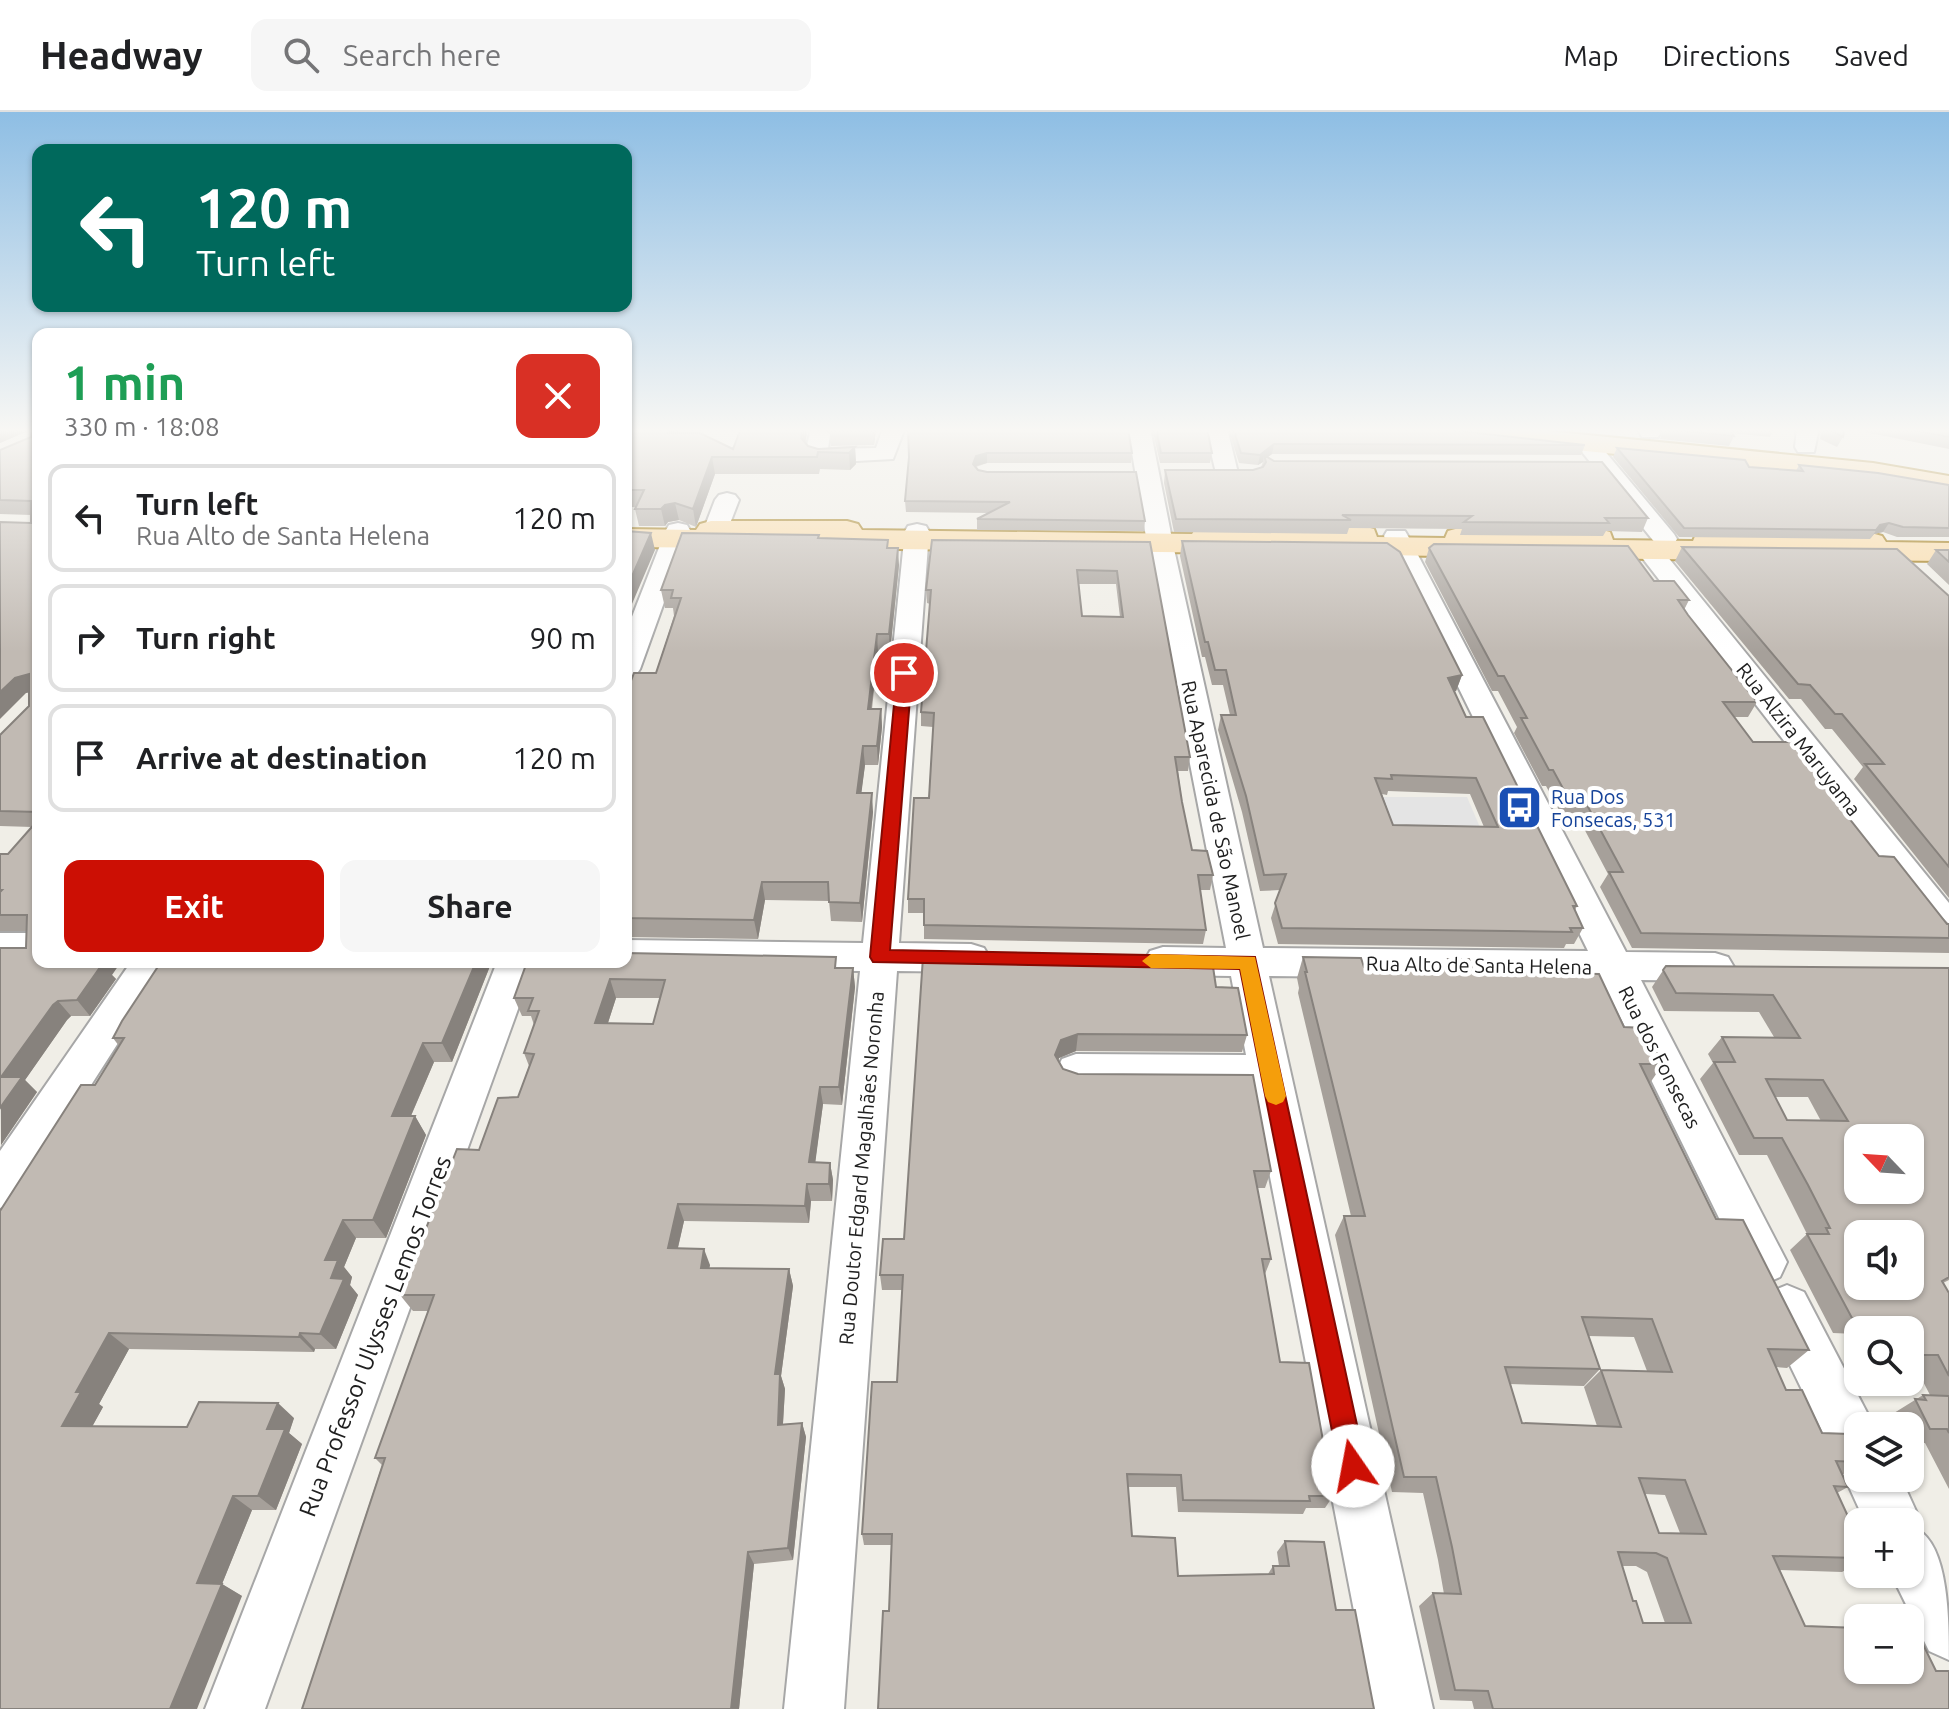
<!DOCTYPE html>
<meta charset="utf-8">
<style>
:root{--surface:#fff;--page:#f6f6f6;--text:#202124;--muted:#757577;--line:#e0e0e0;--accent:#cc0f04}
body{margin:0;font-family:Ubuntu,sans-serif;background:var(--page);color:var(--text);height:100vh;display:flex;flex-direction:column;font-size:30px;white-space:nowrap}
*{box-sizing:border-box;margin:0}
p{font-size:26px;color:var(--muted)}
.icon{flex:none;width:44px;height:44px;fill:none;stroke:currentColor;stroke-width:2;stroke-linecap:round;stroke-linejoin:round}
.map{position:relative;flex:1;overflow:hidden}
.panel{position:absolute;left:32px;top:216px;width:600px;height:640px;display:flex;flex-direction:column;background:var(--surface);border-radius:16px;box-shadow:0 2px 6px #0004}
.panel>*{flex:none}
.hud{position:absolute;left:32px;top:32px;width:600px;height:168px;border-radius:16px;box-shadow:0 2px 6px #0004;background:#00695c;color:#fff;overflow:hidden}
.needle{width:52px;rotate:295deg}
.fabs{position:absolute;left:1844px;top:1012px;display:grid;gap:16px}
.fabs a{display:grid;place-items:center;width:80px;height:80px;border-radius:16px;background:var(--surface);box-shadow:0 2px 6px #0004;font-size:40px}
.pin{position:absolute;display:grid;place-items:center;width:68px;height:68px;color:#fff;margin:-34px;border:4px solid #fff;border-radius:50%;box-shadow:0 2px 8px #0007}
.me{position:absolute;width:88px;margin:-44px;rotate:348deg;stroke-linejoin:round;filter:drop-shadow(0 0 6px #0008)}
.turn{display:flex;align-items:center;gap:28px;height:168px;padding:0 32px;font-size:36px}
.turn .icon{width:104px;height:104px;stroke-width:2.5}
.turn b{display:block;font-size:56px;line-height:68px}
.round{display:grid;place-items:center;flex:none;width:84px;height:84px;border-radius:16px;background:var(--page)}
.summary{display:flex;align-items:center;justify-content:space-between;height:136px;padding:0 32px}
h1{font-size:48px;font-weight:600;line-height:60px;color:#1e9e55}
.primary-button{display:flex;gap:16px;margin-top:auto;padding:16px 32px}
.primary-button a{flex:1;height:92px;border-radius:16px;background:var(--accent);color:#fff;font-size:32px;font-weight:600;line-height:92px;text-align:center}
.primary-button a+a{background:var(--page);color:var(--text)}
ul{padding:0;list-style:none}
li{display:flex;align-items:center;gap:24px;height:108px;margin:0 16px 12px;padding:0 16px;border:4px solid var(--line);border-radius:16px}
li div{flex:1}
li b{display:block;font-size:30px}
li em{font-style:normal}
header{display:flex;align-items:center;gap:48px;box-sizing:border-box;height:112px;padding:0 40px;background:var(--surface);border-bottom:2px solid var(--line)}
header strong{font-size:38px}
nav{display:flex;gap:44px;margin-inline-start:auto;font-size:28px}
.search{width:560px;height:72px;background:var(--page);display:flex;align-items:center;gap:20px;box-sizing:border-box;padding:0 28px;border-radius:16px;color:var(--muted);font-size:30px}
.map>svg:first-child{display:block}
</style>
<header>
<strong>Headway</strong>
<div class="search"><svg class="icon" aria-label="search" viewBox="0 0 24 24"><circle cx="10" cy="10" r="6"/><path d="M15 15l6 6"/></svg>Search here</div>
<nav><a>Map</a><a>Directions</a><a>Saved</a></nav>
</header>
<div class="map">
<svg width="1949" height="1597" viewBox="0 0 1949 1597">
<rect width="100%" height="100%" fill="#f0eee7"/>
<path fill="#e4e4e4" d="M1376,685H1467L1485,727L1390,726Z"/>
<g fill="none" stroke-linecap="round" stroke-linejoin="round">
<defs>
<path id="minor" d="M822,316L830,322L828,337L876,336L883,316H905L893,347L820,351L812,349L805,341L811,317Z
M1128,316H1150L1174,437L1263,836L1588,839L1384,424L1387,419H1405L1408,424L1626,840L1715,841L1728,845L1734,855L1728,865L1715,869L1641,868L1787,1150L1780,1165L1764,1172L1748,1165L1602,868L1269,864L1433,1597H1373L1253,977L1076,976L1062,971L1056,959L1062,947L1076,942L1246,943L1231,864L1163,863L1150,859L1144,849L1150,839L1163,835L1226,836L1148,437Z
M1205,316H1227L1238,361L1235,366H1219L1216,361Z
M1641,316H1663L1658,325H1642L1639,320Z
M1797,316H1819L1814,340H1798L1795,335Z
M1585,323L1593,325L1674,422L1677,427L1674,432H1656L1574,330Z
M727,381L735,383L739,388L724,427L721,432H703L700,427L715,388L719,383Z
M678,411L687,413L690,418L640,557L636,563L626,566V520L666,418L669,413Z
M917,412L926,414L929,419L899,831L971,832L984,836L990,846L984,856L971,860L897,859L844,1597H784L860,859L626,856L612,850H626V828L863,831L905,419L908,414Z
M1649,430L1658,433L1949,791V829L1936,825L1640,443L1636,438L1640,433Z
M0,821H38V849H0Z
M131,850H170L16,1090L0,1096V1039Z
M497,850H535L265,1597H205Z
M1787,1173L1804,1180L1874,1314H1858V1366H1901L1921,1410L1918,1418C1949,1435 1949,1511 1949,1548L1929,1539L1891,1462H1910V1410H1865L1845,1366L1848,1360L1840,1356L1770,1212L1763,1196L1770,1180Z"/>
<path id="major" d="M1419,316H1516L1873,351L1949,364V380L1873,367L1432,324L1423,322Z
M711,409H847L858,412L862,418L1192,422L1196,416L1207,413L1363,414L1374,417L1377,425L1445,426L1448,419L1459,416L1599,417L1610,420L1613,428L1693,429L1696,422L1707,419L1871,421L1882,424L1886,430L1949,431V449L1840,448L1829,446L1825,439L1754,438L1751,446L1740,448L1568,446L1557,443L1554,435L1506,434L1503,442L1492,445L1332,442L1321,439L1318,432L1255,431L1251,438L1240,441L816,436L805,433L801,427H755L751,433L740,436L626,435V417L696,418L700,412Z"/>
</defs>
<use href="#minor" stroke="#a7a7a7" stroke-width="4"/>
<use href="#major" stroke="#997003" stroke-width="4"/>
<use href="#minor" fill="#fff" fill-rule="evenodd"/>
<use href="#major" fill="#fad9a2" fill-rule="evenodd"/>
</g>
<path fill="#a6a09a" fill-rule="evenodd" d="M0,316H38V850L112,863L116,867L90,904H71L67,908L25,968L37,980L1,1033L0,836H26L27,819H0V742H8L32,715L0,714V623L29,594V580L26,581L31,403L0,402V338L31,325L32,317L0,331Z
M626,316H681L679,321L733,337L808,316L805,331L808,334L818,337L855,335L856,352L850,358L820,357L819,362H715L696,415L679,408L668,410L665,414H639L635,397L636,395H626Z
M826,316H876L874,333L831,334L830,319Z
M908,316L1132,341L1131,351H987L976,355L978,358L1145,409L1144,419L977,418V407L989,401L906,400L905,389L909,346Z
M1152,316H1207L1212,341L1210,351H1160Z
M1228,316H1433L1585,333L1581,343L1272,342L1268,345L1274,349L1648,406L1642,420L1606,419L1603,424L1460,423L1462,417L1349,416L1347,422L1174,420L1164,371L1165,358H1253L1261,355L1263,350L1258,353L1239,351Z
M1664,316H1774L1770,325L1732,321L1734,324L1729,334L1660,327Z
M1822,316H1845L1843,325L1837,335L1820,327Z
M1845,316H1949V337Z
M1617,336L1749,355L1796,359L1799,353L1949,373V425H1897L1883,420L1874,422L1870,427L1679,425L1613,345Z
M819,426L889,436L899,453L890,540H878L872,597H881L882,615L878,653H865L861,681L873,700L862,810L831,809L829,789L765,788L758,827L626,825V582L656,561L674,504L673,496H665L661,478Z
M1182,429L1462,563L1456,579H1454L1466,605L1577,794L1575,798L1583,816L1574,832H1566L1564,836L1278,832L1271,806L1280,778L1260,779L1242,700L1218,618L1221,603H1230L1223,573H1212L1205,545H1202L1180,444ZM1388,679L1470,682L1484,715L1393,713L1382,682L1387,683Z
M1150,430L1190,645L1188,659H1178L1182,690L1192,738L1213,763L1210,778H1200L1206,818L1203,832L924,827V801H908V787L929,686L933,615L921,614V600L930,492L927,491L926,478ZM1079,472H1116L1120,505L1082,504Z
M1682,435L1949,484V786L1854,667L1863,655L1832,617H1825L1801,587H1789L1675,449Z
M1429,436L1654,469L1689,488L1684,498L1757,590L1748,605H1734L1753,630L1818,650L1815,655L1828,672L1825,676L1879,744L1949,812V841L1632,836L1600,775L1608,762L1580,709H1565L1546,674H1542L1514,621L1517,615L1498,579H1492L1425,450Z
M1936,438H1949V473L1927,452Z
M923,845L1216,875L1247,923L1242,940L1076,939L1059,946L1058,949L1063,957L1271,1059L1265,1076H1257L1271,1147L1265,1162L1280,1250L1333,1384L1325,1396H1306L1303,1402L1178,1400L1176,1375H1128L1132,1424L1178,1464L1268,1462L1273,1454H1279L1277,1440L1285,1429L1336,1498L889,1499L891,1433H864L862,1422L897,1270L902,1178H882L880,1163L904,1127Z
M1303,845L1364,855L1443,857L1448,847L1473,859L1624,915L1663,952L1650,971L1716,1107L1809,1238L1787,1256L1776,1255L1786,1278L1822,1321L1858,1341V1353L1842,1363L1848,1375L1837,1381L1858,1426V1451L1842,1460L1780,1458L1805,1514L1949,1597H1474L1472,1589L1440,1588L1419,1494L1433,1481L1444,1482L1438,1448L1423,1381L1392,1380L1335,1123L1344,1104H1351L1298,881L1299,876L1297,866ZM1588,1224L1634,1225L1647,1259L1601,1258L1584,1275L1597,1314L1522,1311L1510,1272L1584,1274L1600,1257ZM1645,1382L1665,1383L1680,1421H1659ZM1622,1454H1636L1647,1460L1665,1511H1643L1633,1489Z
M527,850L853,856L855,875L842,993L823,992L815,1050L830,1051L833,1068L832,1089H811L809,1111L684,1109L678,1136L710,1153L709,1156L789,1157L793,1174L781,1264L785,1277L783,1312L802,1311L806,1325L793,1448L754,1452L739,1597H302L382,1353L375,1346L428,1199H413L400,1183L479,1038L518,985L529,954L524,941L534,913L531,904H522L514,886ZM616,886H660L653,912L608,911Z
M490,854L452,950H434L411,1004H415L426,1023L386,1126H356L344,1155L352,1165L350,1173L358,1183L336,1237H315L314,1240L129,1237L99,1292L103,1295L92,1315H187L294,1306L289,1321L302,1332L276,1398H252L222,1472L242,1484L0,1597L95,973L119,934L113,926Z
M1666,854L1949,856V1168L1943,1171L1949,1181V1377L1925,1331H1910V1314H1900L1894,1301L1923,1283H1930L1917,1258H1910V1218H1858V1223L1857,1222L1833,1221L1790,1138L1807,1122L1791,1090L1767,1043H1739L1700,967L1713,951L1708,942L1722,925H1774L1759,900L1664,899L1652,875ZM1775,985H1808L1821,1009L1787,1008Z"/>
<path fill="#87827d" d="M0,316H35L0,331Z
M670,316H681L671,337L668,321Z
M803,316H808L803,343L801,326Z
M873,316H876L874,333Z
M1274,332L1272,342L1265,347L1264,343L1263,350L1258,353L1260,343Z
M855,335L856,352L850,358L849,341Z
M987,341V351L976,354L973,363V352L976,344Z
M712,345L715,362L696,415L693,397Z
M675,391L679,408L668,410L665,414L661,397L665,393Z
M1889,411L1883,420L1874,422L1870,427L1880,413Z
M651,421L655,438L626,506V478Z
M898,436L899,453L890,540L889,522Z
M877,522L878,540L869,615L868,597Z
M29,562L38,578L26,581L0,607V580L15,566Z
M1462,563L1456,579L1443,582L1448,566Z
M881,597L882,615L878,653L877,634Z
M863,634L865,653L859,700L857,681Z
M872,681L873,700L862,810L860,791Z
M762,770L765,788L758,827L754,808Z
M98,850H121L112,863L116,867L90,904L77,888Z
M476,850H488L490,854L452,950L442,931Z
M853,856L855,875L842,993L839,975Z
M610,867L616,886L602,929L595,911Z
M58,889L71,904L67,908L25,968L37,980L1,1033V965L53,893Z
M1078,922L1076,939L1059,946L1053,960L1055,943L1061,928Z
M423,931L434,950L403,1022L392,1004Z
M820,975L823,992L813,1068L809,1050Z
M415,1004L426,1023L386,1126L373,1108Z
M830,1051L833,1068L832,1089L829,1072Z
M807,1072L811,1089L809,1111L805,1094Z
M678,1092L684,1109L674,1152L668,1136Z
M343,1108L356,1126L344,1155L352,1165L350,1173L358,1183L336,1237L320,1222L325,1148Z
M704,1137L710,1153L706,1172L701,1156Z
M789,1157L793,1174L781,1264L785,1277L782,1327L778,1313L775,1262Z
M109,1221L129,1237L99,1292L103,1295L84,1329L62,1314L76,1280Z
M300,1221L315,1237L314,1240L299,1225Z
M278,1291L294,1306L289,1321L302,1332L276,1398L258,1384L267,1317Z
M802,1311L806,1325L793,1448L788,1436Z
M233,1384L252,1398L222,1472L242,1484L197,1597H170L197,1471Z
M748,1440L754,1452L739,1597H731Z"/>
<path fill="#c1bab3" stroke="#87827d" stroke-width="2" fill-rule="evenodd" d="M32,316H38V700L0,699V623L29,594V562L15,566L0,580V410L31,411V389L0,388V338L31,325Z
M626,316H670L668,321H700L733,337L741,316H803L801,326L808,334L818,337L855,335L849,341L818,340L817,345H712L693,397L675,391L665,393L661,397H635L644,378H626Z
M908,316H1128L1132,341H987L976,344L973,352L978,358L987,360H1136L1145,409L977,407L1010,390L905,389L909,345Z
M1156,316H1207L1212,341H1161Z
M1233,316H1433L1585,333L1274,332L1260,343L1241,341Z
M1664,316H1730L1734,324L1664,317Z
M1825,316H1845L1843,325Z
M1902,316H1949V325Z
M1617,336L1745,348L1749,355L1803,359L1799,353L1878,361L1949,373V416L1903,415L1889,411L1880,413L1876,418L1684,416Z
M1264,343L1274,349L1602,350L1648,406H1605L1609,411L1464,410L1472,404L1342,403L1351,408L1176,407L1165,358H1253L1263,355L1266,350Z
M626,419L651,421L626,478Z
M682,421L819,423L818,426L888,428L887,436H898L889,522H877L868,597H881L877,634H863L857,681H872L860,791L829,790L828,770H762L754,808L626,806V582L634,561H656L681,486H671L673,478H661Z
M932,428L1150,430L1190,645H1175L1182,690L1192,738L1207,739L1213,763H1198L1206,818L924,813V787H908L914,686H929L934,601L921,600L931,478H926ZM1077,458L1117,459L1123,505L1082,504Z
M1182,429L1387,431L1400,440L1462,563L1448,566L1466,605H1483L1577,794H1573L1583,816H1570L1572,820L1282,816L1275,791L1286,762L1264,763L1246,684L1221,603H1236L1226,558H1215L1208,530H1205ZM1391,663L1476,666L1498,715L1393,713L1375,666L1392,667Z
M1434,432L1628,434L1654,469H1674L1689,488H1678L1688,503L1757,590H1723L1753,630H1803L1818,650H1811L1828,672H1822L1879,744L1894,745L1947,812H1949V826L1641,821L1609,760H1623L1587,693H1572L1553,658H1549L1521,606H1527L1504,564H1498L1429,436Z
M1682,435L1897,437L1949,484V755L1865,652H1884L1842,602H1835L1810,573L1798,572Z
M1936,438H1949V450Z
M38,708V850H98L97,851H103L77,888L58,889L53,893L1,965H22L0,996V836H26L27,803H0V780L2,778H0V742H8Z
M626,841L836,845L835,856H853L839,975H820L809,1050L830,1051L829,1072H807L805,1094L678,1092L668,1136L704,1137L701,1156L789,1157L775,1262H780L778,1313L802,1311L788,1436L748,1440L731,1597H302L385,1346H375L434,1183H400L457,1037L479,1038L498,986L518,985L534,942L524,941L539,899H528L533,886H514L527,850H626ZM610,867L665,868L653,912L595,911Z
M923,845L1212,848L1216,875L1238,876L1247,923L1078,922L1061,928L1055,943L1063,957L1078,962L1253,963L1271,1059H1254L1271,1147H1262L1280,1250L1309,1251L1333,1384H1309L1310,1389L1183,1388L1181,1363L1127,1362L1132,1424L1175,1426L1178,1464L1274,1462L1273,1454H1289L1285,1429L1324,1430L1336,1498H1355L1374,1597H878L883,1499H889L892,1422H862L872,1270H897L903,1163H880L883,1127H904Z
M1303,845L1361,846L1364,855L1451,857L1448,847H1469L1473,859L1599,862L1624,915L1645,916L1663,952H1640L1716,1107L1743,1108L1809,1238L1768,1237L1786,1278H1802L1822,1321L1849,1322L1858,1341V1350L1836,1349L1848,1375L1834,1374L1858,1426V1446L1773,1444L1805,1514L1858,1516V1558H1910V1518H1916L1936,1559H1949V1597H1493L1488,1579L1455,1578L1433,1481L1461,1482L1452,1435L1436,1365H1404L1344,1104H1365L1305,860H1307ZM1582,1205L1652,1207L1672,1260L1601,1258L1621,1315L1522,1311L1505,1255L1600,1257ZM1639,1366L1685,1368L1706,1422L1659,1421ZM1618,1440L1656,1441L1667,1446L1691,1511H1643L1636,1489H1633Z
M161,850H476L442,931H423L392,1004H415L373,1108H343L325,1148H338L331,1166L344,1167L320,1222L300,1221L299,1225L109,1221L76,1280H81L62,1314L187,1315L199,1290L278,1291L267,1317H285L258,1384H233L197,1471L222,1472L170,1597H0V1099L81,973H95L124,926H113L122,909Z
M1666,854L1949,856V1165L1942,1169L1949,1181V1264L1938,1243H1910V1218H1883L1876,1207L1852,1206L1807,1122H1829L1826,1116H1830L1808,1073L1782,1026H1754L1714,950H1735L1722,925L1800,926L1773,883L1676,881L1663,858ZM1766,967L1823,968L1848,1009L1787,1008ZM1858,1026H1910V1078H1858ZM1858,1122H1910V1174H1858Z
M1923,1283L1949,1284V1321L1947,1317H1930L1915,1287L1926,1288Z"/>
<linearGradient id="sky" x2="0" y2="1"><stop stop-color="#8ebee4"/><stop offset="0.59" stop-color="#f8f7f4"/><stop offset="1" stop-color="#f8f7f4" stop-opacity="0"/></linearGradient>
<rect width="1949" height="540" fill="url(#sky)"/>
<path fill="#cc0f04" stroke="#850a03" stroke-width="2" d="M904,557L912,561L890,838L1255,845L1366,1354L1362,1364L1353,1368L1343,1364L1339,1354L1240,857L873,850L870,845L897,561Z"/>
<path fill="#f59e0b" d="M1151,842L1255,845L1286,984L1283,990L1276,993L1268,990L1265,984L1240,857L1151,856L1142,849Z"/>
<defs>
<symbol id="bus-square" viewBox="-11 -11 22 22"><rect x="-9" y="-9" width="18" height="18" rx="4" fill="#1a4fb4" stroke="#fff"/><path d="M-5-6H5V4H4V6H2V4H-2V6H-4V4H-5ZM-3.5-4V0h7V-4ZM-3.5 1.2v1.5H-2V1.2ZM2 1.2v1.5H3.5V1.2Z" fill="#fff"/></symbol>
</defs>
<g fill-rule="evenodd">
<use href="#bus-square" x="1494" y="670" width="51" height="51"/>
</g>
<g text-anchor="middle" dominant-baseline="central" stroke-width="8" stroke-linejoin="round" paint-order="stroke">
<g font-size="20" fill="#202020" stroke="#fff">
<text transform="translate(1799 627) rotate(52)">Rua Alzira Maruyama</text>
<text transform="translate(1216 698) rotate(78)">Rua Aparecida de São Manoel</text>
<text transform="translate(1479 853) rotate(1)">Rua Alto de Santa Helena</text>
<text transform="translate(1660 945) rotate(63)">Rua dos Fonsecas</text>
<text transform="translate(861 1056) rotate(-85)">Rua Doutor Edgard Magalhães Noronha</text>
</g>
<g font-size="20" fill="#164399" stroke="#fff" text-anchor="start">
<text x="1551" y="684">Rua Dos<tspan x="1551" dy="23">Fonsecas, 531</tspan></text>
</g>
<g font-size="24" fill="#202020" stroke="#fff">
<text transform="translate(375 1224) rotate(-69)">Rua Professor Ulysses Lemos Torres</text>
</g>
</g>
</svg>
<div class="fabs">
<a><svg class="needle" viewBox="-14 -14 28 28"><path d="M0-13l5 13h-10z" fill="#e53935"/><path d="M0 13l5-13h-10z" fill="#757577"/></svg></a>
<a><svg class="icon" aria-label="sound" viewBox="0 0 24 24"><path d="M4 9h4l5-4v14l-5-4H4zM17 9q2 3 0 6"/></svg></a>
<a><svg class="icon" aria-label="search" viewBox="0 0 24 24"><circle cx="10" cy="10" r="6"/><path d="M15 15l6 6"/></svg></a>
<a><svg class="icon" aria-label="layers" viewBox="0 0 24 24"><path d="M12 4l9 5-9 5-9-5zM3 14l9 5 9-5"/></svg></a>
<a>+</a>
<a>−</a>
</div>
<div class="pin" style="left:904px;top:561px;background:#d93025"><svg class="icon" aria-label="arrive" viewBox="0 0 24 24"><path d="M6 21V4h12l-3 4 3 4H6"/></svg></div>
<svg class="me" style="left:1353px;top:1354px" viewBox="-20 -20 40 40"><circle r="19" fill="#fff"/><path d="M0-13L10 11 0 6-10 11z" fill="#cc0f04"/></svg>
<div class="hud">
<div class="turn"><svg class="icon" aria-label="left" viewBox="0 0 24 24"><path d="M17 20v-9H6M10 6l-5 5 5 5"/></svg><div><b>120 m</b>Turn left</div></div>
</div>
<section class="panel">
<div class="summary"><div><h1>1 min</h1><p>330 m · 18:08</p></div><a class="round" style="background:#d93025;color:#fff"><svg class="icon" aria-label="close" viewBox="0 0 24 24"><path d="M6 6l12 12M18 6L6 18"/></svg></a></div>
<ul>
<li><svg class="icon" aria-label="left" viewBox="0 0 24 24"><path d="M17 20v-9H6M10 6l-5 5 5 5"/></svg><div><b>Turn left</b><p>Rua Alto de Santa Helena</p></div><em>120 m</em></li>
<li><svg class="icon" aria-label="right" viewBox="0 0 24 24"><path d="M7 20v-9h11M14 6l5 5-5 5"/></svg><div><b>Turn right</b></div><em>90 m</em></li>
<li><svg class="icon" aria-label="arrive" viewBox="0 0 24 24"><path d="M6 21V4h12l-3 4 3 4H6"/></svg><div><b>Arrive at destination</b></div><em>120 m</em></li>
</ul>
<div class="primary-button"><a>Exit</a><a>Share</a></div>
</section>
</div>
